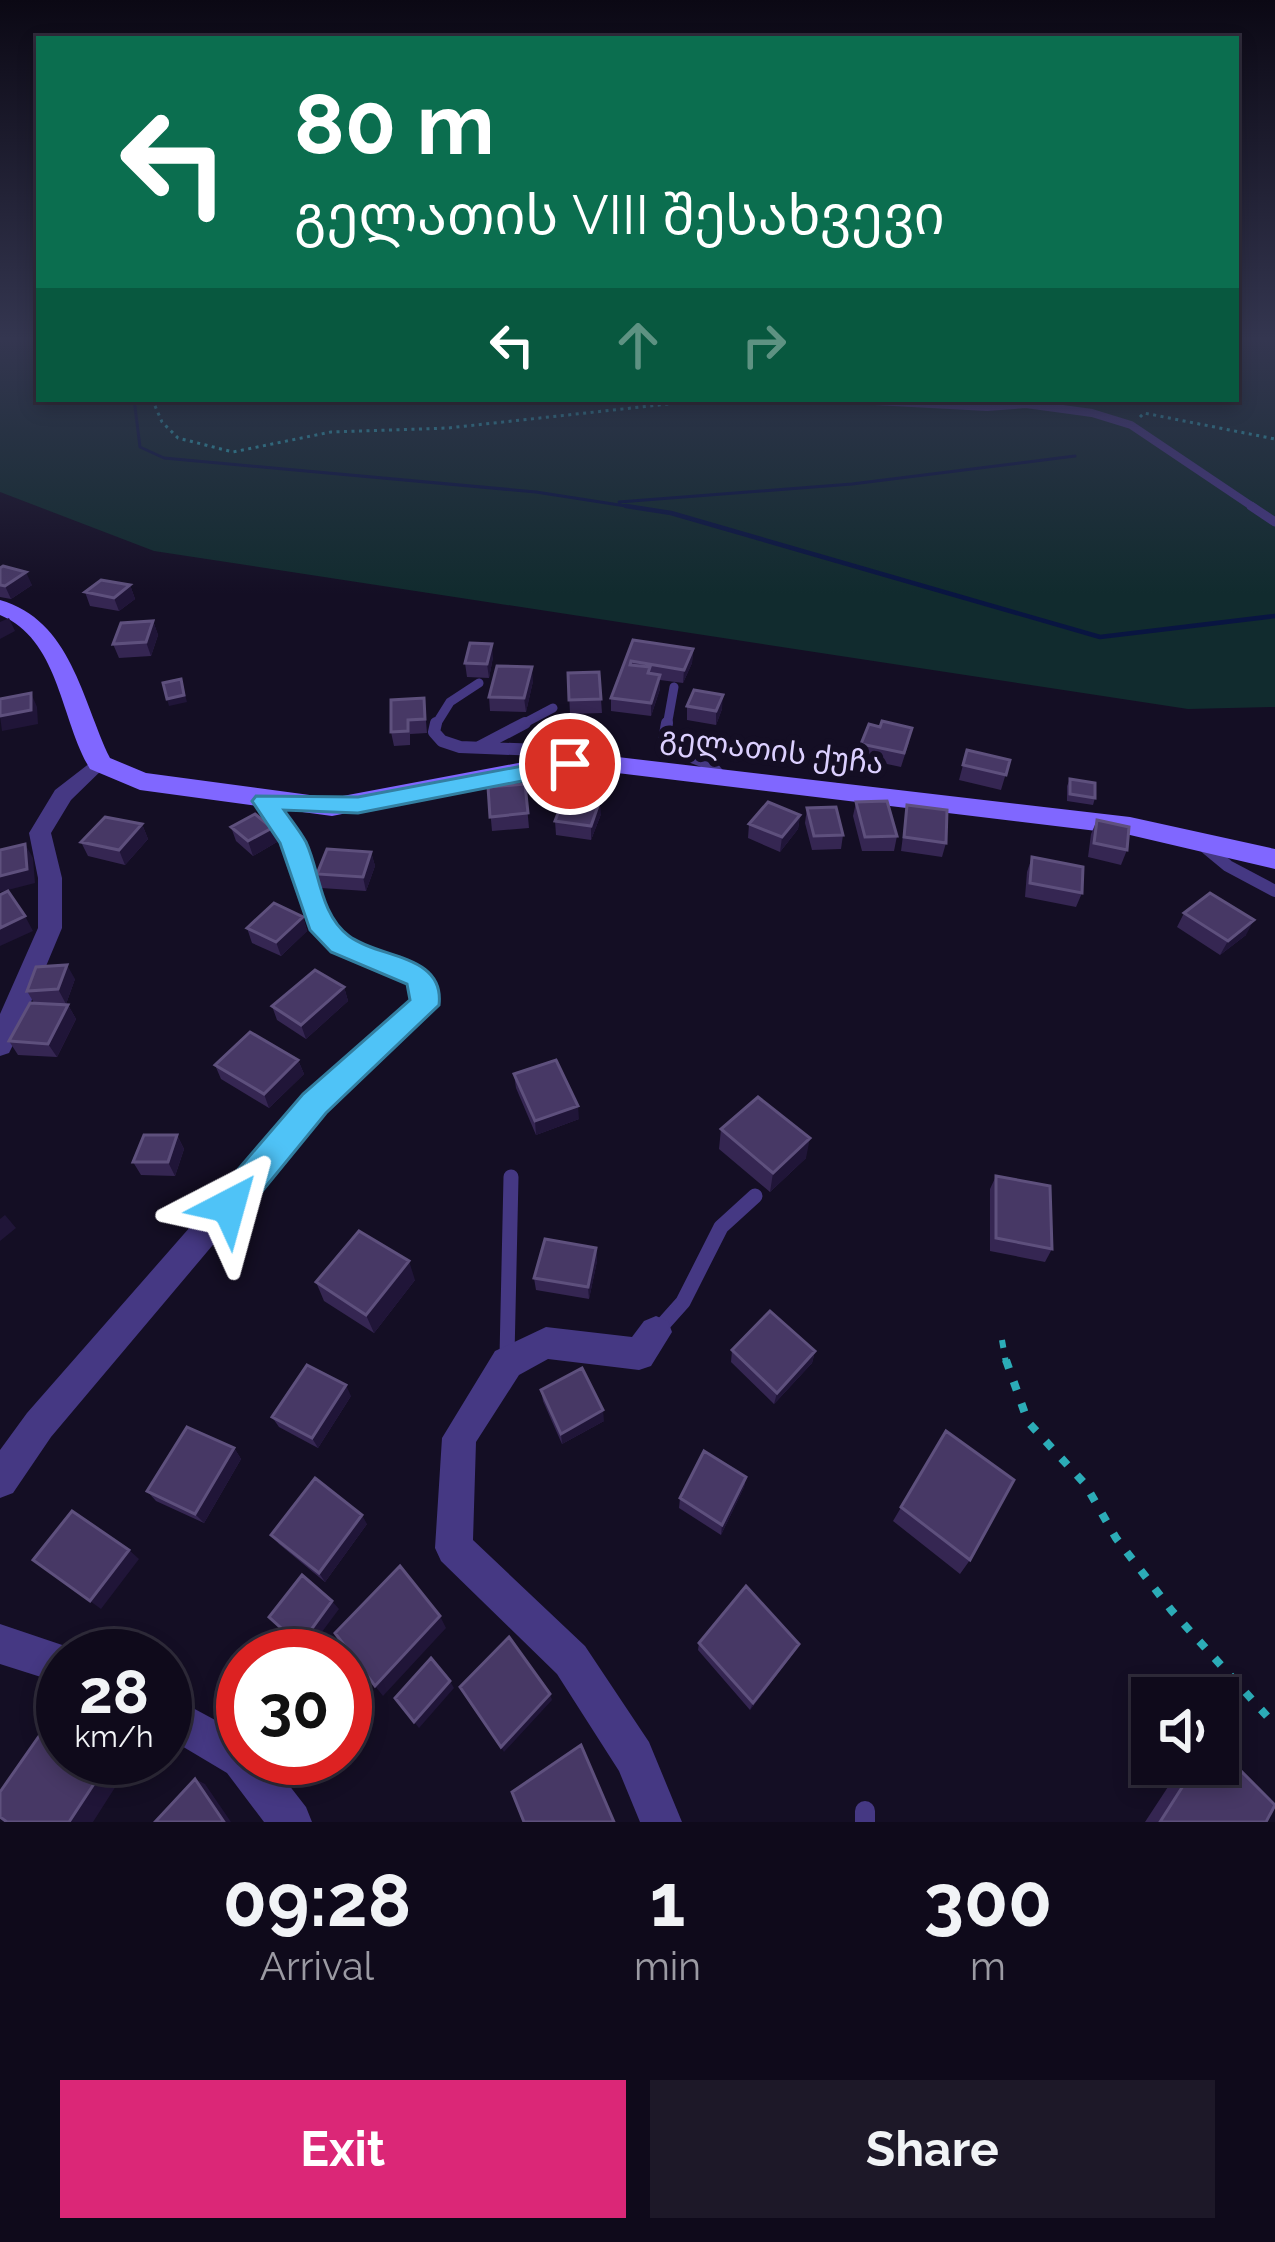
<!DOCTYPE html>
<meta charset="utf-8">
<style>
:root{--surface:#0f0a1b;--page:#1d1828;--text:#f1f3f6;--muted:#9b9aa3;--line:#2f2b3a;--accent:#db2777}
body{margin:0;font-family:Raleway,"Noto Sans Georgian",sans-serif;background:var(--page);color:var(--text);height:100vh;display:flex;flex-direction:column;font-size:45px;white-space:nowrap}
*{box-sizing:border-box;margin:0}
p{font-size:39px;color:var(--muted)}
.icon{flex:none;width:66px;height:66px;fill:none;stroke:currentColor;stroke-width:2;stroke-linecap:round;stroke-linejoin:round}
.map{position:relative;height:1822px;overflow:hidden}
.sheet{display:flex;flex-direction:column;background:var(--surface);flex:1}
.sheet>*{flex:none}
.guide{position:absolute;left:36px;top:36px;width:1203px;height:366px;border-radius:0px;box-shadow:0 6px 18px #0003,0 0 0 3px var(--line);background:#0b6e4f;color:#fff;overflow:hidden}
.controls{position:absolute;left:1131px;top:1677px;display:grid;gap:24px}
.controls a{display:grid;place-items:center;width:108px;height:108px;border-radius:0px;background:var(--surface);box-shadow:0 6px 18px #0003,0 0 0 3px var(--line);font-size:60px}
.speed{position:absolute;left:36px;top:1629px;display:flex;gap:24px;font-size:60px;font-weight:700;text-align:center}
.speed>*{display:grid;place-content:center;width:156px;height:156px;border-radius:50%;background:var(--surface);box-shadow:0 6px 18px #0003,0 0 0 3px var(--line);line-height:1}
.speed small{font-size:30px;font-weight:400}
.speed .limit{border:18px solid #d22;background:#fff;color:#111}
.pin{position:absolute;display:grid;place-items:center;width:102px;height:102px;color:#fff;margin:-51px;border:6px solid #fff;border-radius:50%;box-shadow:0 3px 12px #0007}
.me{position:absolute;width:132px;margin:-66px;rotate:39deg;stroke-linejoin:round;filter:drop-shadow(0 0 9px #0008)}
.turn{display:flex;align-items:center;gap:42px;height:252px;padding:0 60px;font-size:54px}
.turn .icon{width:156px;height:156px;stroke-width:2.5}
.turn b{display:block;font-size:84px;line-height:102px}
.lanes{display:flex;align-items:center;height:114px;padding:0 60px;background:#0003;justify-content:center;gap:60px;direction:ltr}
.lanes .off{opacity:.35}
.eta{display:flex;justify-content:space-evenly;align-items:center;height:204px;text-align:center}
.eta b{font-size:72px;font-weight:700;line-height:84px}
.cta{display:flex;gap:24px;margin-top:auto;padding:24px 60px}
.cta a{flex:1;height:138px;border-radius:0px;background:var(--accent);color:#fff;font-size:48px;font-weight:700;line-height:138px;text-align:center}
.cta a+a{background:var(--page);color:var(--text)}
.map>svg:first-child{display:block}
</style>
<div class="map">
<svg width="1275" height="1822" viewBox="0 0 1275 1822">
<rect width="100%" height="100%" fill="#140e24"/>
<path fill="#112b2e" d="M0,339H39V399H1236V339H1275V707L1188,709L154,551L0,492Z"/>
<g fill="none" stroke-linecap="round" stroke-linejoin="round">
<path stroke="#091541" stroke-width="3" d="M134,399L140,447L164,458L536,492L645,509
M619,502L852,484L1075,456"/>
<path stroke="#091541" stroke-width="4.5" d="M626,506L671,513L1100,637L1275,616"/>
<path stroke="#2cacb7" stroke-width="3" stroke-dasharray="3 4.5" stroke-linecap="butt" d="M152,399L162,422L178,438L233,452L331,432L448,428L714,399
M1140,417L1144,413L1275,439"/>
<path stroke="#2cacb7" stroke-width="6" stroke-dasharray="8 10" stroke-linecap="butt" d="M1002,1340L1006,1363"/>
<path stroke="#2cacb7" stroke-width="8" stroke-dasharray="9 14" stroke-linecap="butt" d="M1006,1360L1028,1422L1085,1484L1116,1538L1172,1611L1275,1725"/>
<path stroke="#453883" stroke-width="8" d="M837,399L987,407L1026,404L1092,413L1131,425L1256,509"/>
<path stroke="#453883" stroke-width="9" d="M1251,506L1275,522
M435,726L450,702L479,683
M519,726L553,708
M667,726L674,687"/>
<path stroke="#453883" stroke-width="12" d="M436,723L434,732L442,741L460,747L592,752L602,764
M667,723L663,746L710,764L720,776
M479,747L525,723
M1205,847L1228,866L1275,891"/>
<path stroke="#453883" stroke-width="15" d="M658,1330L683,1302L721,1227L755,1196
M507,1356L511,1177"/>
<path stroke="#453883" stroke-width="20" d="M865,1811V1822"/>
<path fill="#453883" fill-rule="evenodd" d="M99,756L109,763L71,800L51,833L62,878V928L13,1045L9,1053L0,1056V1014L38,928V878L29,833L55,790Z
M264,794L272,796C283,811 295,826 304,843C319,873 319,913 347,936C381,963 433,947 437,1005L325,1112L51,1437L13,1493L0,1498V1450L27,1413L305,1096L411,1001L407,985C384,967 353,967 331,949C300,924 298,883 284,848C277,831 264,817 253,801Z
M656,1316L668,1321L672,1332L651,1366L639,1370L548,1359L519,1375L476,1442L473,1540L585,1646L649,1742L682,1822H640L619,1771L557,1674L441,1561L435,1548L442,1438L495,1351L546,1327L632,1337L644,1321Z
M0,1624L77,1650L79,1656H63V1684L0,1664Z
M165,1693L243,1735V1758H268L306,1807L312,1822H264L227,1773L165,1736Z"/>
<path fill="#8067ff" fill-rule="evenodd" d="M0,600C71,620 82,700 110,758L146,773L332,798L534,760L609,756L1130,817L1275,849V869L1130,835L609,772L534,776L332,816L140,790L90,769C60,719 60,640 0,615Z"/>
</g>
<path fill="#352652" d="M0,568L32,585L11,599L0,597Z
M130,585L135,599L119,611L90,606L85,592Z
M153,621L158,635L151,656L119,658L113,644Z
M633,640L693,649L692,663L683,683L660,680V689L651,716L611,711V698Z
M493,657L489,678L467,677L465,663Z
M599,672L602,713L570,714L568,673Z
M533,681L526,712L490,711L489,697Z
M424,698L427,733L410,734V745L394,746L391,732Z
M687,706L722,709L716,725L687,720Z
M909,742L901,767L859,758L861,744Z
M967,750L1010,760L1001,790L959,780Z
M1070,779L1095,798L1093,805L1067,801V786Z
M525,784L529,828L492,831L488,787Z
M856,802L897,836L894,851H862L853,816Z
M907,805L946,843L942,857L901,851Z
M807,808L843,835L841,849L812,850L805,823Z
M601,814L591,840L556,835L555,821Z
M800,815L798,829L780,852L748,838L749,824Z
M1097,820L1127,850L1121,865L1088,857L1091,834Z
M142,824L148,839L125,865L88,856L81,842Z
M231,827L277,842L253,856L236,841Z
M371,852L375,866L366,891L321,888L317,874Z
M1032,857L1082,893L1076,907L1025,897L1027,872Z
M1184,913L1246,935L1220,955L1177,927Z
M303,917L307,931L281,956L252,943L247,928Z
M75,979L66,1004H53L68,1005L76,1019L57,1057L18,1055L9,1041L34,1003L27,991Z
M344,987L348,1001L306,1039L277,1020L272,1006Z
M298,1060L304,1074L269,1108L221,1079L215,1065Z
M514,1074L579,1119L536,1135L516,1088Z
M721,1129L806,1158L770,1192L719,1149Z
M177,1135L184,1149L175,1176L141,1175L133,1162Z
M996,1176L1052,1249L1045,1262L990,1251V1189Z
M596,1248L597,1261L589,1299L536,1290L534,1278Z
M415,1280L374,1333L324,1301L316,1282Z
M732,1350L815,1351L812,1363L774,1404L731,1362Z
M541,1390L604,1421L562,1444L543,1401Z
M351,1396L318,1448L279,1427L272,1417Z
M946,1431L970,1560L960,1574L893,1521Z
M234,1448L241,1459L204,1523L156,1501L147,1491Z
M746,1477L744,1487L721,1535L679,1508L680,1498Z
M367,1524L325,1582L279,1544L271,1535Z
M699,1643L799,1644L795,1651L750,1710L698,1650Z
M1183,1764H1218L1266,1822H1145Z"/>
<path fill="#201538" d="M26,572L32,585L11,599L5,586Z
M130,585L135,599L119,611L114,598Z
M9,618L15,631L0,639V622Z
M153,621L158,635L151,656L146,642Z
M492,644L493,657L489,678L487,664Z
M693,649L692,663L683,683L684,670Z
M532,667L533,681L526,712L524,698Z
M660,675V689L651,716V703Z
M181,679L187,702L169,706L167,699Z
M31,693L37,707L38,724L2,731L0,716Z
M723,695L722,709L716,725V711Z
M600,800L601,814L591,840V826Z
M800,815L798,829L780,852L782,837Z
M142,824L148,839L125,865L119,850Z
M272,828L277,842L253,856L248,841Z
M25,844L33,858L35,883L0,892V876Z
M371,852L375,866L366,891L363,877Z
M25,916L33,931L0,946V928Z
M303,917L307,931L281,956L276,942Z
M1254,920L1246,935L1220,955L1228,941Z
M67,965L75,979L66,1004L58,989Z
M344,987L348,1001L306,1039L301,1025Z
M68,1005L76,1019L57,1057L48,1044Z
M298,1060L304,1074L269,1108L264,1094Z
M578,1106L579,1119L536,1135L535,1121Z
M177,1135L184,1149L175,1176L168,1162Z
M810,1138L806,1158L770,1192L773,1173Z
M5,1215L16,1228L0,1241V1219Z
M596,1248L597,1261L589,1299L588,1287Z
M409,1261L415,1280L374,1333L366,1315Z
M815,1351L812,1363L774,1404L777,1393Z
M346,1385L351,1396L318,1448L312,1438Z
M603,1410L604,1421L562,1444L561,1434Z
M234,1448L241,1459L204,1523L195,1514Z
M746,1477L744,1487L721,1535L722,1525Z
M362,1515L367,1524L325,1582L319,1573Z
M129,1550L139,1559L101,1609L90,1601Z
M332,1601L339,1609L307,1652L300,1645Z
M440,1616L446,1628L383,1696L375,1686Z
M799,1644L795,1651L750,1710L753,1703Z
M450,1681L454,1688L419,1728L414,1722Z
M550,1694L552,1700L504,1752L501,1747Z
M85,1758H92L121,1778L93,1822H69Z
M195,1779L205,1784L231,1822H224Z"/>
<path fill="#473865" stroke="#5e507d" stroke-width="3" d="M3,566L26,572L5,586L0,585V568Z
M101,580L130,585L114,598L85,592Z
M153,621L146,642L113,644L121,623Z
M633,640L693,649L684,670L631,661L630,665L650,667L648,673L660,675L651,703L611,698Z
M470,643L492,644L487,664L465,663Z
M497,666L532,667L524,698L489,697Z
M599,672L601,699L569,700L568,673Z
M181,679L184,695L167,699L163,683Z
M694,690L723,695L716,711L687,706Z
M31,693V710L0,716V699Z
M424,698L425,719L408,720V731L391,732V700Z
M882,721L912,728L904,753L861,744L869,724L880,727Z
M967,750L1010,760L1006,775L963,765Z
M1070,779L1095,783V798L1070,794Z
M525,784L528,813L490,817L488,787Z
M565,795L600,800L591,826L555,821Z
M887,801L897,836L865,837L856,802Z
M768,802L800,815L782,837L749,824Z
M907,805L947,810L946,843L904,837Z
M836,807L843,835L814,836L807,808Z
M255,814L272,828L248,841L231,827Z
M105,817L142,824L119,850L81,842Z
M1097,820L1129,827L1127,850L1094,843Z
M25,844L27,869L0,876V850Z
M327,849L371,852L363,877L317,874Z
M1032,857L1083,867L1082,893L1030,883Z
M8,891L25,916L0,928V895Z
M1210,893L1254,920L1228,941L1184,913Z
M274,903L303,917L276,942L247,928Z
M67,965L58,989L27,991L36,967Z
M315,970L344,987L301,1025L272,1006Z
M30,1003L68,1005L48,1044L9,1041Z
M250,1032L298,1060L264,1094L215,1065Z
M556,1060L578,1106L535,1121L514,1074Z
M758,1097L810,1138L773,1173L721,1129Z
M144,1135H177L168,1162H133Z
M996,1176L1050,1186L1052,1249L996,1238Z
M359,1231L409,1261L366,1315L316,1282Z
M545,1239L596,1248L588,1287L534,1278Z
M770,1311L815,1351L777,1393L732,1350Z
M307,1365L346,1385L312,1438L272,1417Z
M582,1368L603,1410L561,1434L541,1390Z
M187,1427L234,1448L195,1514L147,1491Z
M946,1431L1014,1480L970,1560L901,1507Z
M704,1451L746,1477L722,1525L680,1498Z
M315,1478L362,1515L319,1573L271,1535Z
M72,1511L129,1550L90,1601L33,1560Z
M400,1566L440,1616L375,1686L335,1633Z
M302,1575L332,1601L300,1645L269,1617Z
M746,1586L799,1644L753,1703L699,1643Z
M509,1637L550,1694L501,1747L460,1687Z
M431,1658L450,1681L414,1722L395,1698Z
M44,1729L63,1742V1758H85L103,1770L69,1822H7L0,1817V1792Z
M581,1745L614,1822H524L512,1792Z
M1218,1748L1275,1805L1266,1822H1160L1197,1764H1218Z
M195,1779L224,1822H155Z"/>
<linearGradient id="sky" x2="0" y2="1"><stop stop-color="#0b0814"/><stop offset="0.57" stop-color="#343650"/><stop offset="1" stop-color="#343650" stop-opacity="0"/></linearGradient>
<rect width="1275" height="594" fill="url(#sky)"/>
<path fill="#4fc3f7" stroke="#337fa1" stroke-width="3" d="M570,757L578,759V770L358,813L284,810C291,820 300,831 306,842C320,872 320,915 349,936C380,959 445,954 439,1005L326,1113L241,1217L229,1222L216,1217L211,1206L216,1195L303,1094L410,1000L407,984L331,952L310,930L280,843L252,801L256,796L358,797Z"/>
<g text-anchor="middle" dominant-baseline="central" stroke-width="12" stroke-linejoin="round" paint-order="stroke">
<g font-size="30" fill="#dcd0ff" stroke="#140e24">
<text transform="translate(772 750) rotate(7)">გელათის ქუჩა</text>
</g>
</g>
</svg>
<div class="controls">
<a><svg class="icon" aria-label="sound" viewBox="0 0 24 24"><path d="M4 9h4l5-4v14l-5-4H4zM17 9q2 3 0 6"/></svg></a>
</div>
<div class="speed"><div>28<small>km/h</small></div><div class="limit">30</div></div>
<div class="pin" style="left:570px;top:764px;background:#d93025"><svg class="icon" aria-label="arrive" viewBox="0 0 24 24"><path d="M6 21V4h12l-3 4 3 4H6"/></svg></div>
<svg class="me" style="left:229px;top:1206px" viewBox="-20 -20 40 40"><path d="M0-17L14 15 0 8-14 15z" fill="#4fc3f7" stroke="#fff" stroke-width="4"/></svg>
<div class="guide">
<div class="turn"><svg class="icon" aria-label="left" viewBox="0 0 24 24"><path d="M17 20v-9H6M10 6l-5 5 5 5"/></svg><div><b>80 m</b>გელათის VIII შესახვევი</div></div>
<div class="lanes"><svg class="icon" aria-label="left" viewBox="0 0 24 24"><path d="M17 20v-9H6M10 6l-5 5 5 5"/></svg><svg class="icon off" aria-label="ahead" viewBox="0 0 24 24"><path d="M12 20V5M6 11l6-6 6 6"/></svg><svg class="icon off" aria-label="right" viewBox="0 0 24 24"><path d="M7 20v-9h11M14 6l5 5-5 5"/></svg></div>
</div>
</div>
<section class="sheet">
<div class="eta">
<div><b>09:28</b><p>Arrival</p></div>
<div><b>1</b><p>min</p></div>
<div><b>300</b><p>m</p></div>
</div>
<div class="cta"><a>Exit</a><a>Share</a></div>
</section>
